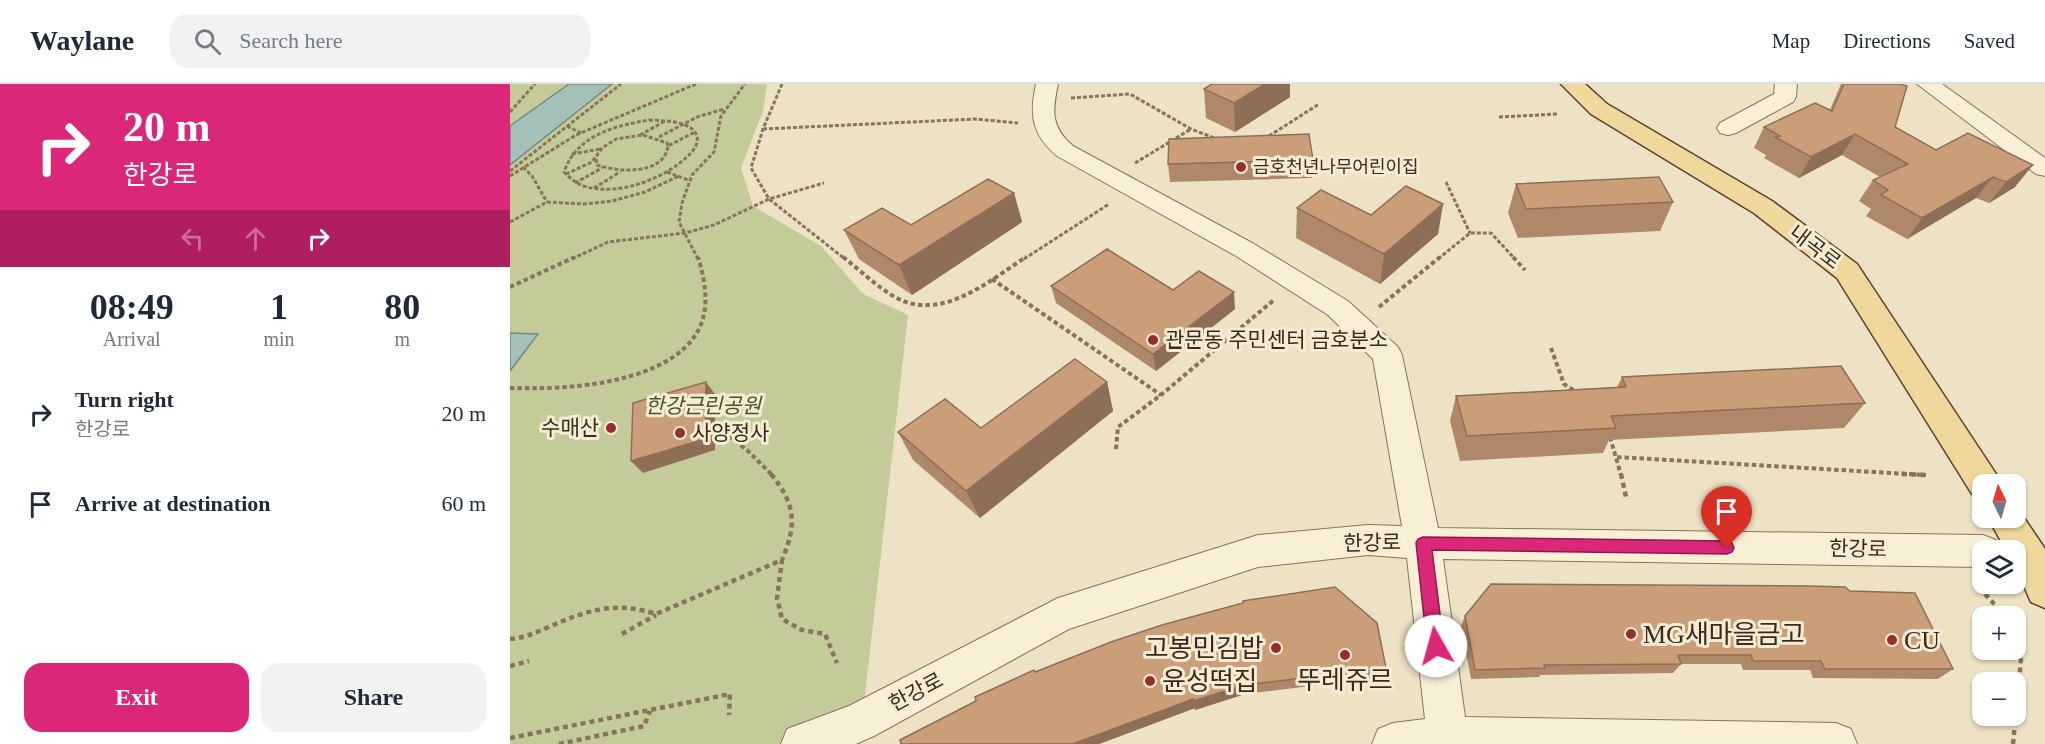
<!DOCTYPE html>
<meta charset="utf-8">
<style>
:root{--surface:#fff;--page:#f2f2f3;--text:#1f2937;--muted:#747a83;--line:#e0e1e3;--accent:#db2777}
body{margin:0;font-family:"Times New Roman","Noto Sans KR",serif;background:var(--page);color:var(--text);height:100vh;display:flex;flex-direction:column;font-size:22px;white-space:nowrap}
*{box-sizing:border-box;margin:0}
p{font-size:20px;color:var(--muted)}
.icon{flex:none;width:33px;height:33px;fill:none;stroke:currentColor;stroke-width:2;stroke-linecap:round;stroke-linejoin:round}
.map{position:relative;flex:1;overflow:hidden}
.sheet{display:flex;flex-direction:column;background:var(--surface);width:510px}
.sheet>*{flex:none}
.guide{background:#db2777;color:#fff;overflow:hidden}
.needle{width:39px;rotate:355deg}
.fabs{position:absolute;left:1462px;top:390px;display:grid;gap:12px}
.fabs a{display:grid;place-items:center;width:54px;height:54px;border-radius:12px;background:var(--surface);box-shadow:0 2px 4px #0004;font-size:30px}
.pin{position:absolute;display:grid;place-items:center;width:51px;height:51px;color:#fff;margin:-62px -26px;border-radius:50% 50% 50% 0;rotate:-45deg;box-shadow:0 0 6px #0007}
.pin .icon{rotate:45deg}
.me{position:absolute;width:66px;margin:-33px;rotate:353deg;stroke-linejoin:round;filter:drop-shadow(0 0 4px #0008)}
.turn{display:flex;align-items:center;gap:21px;height:126px;padding:0 24px;font-size:27px}
.turn .icon{width:78px;height:78px;stroke-width:2.5}
.turn b{display:block;font-size:42px;line-height:51px}
.lanes{display:flex;align-items:center;height:57px;padding:0 24px;background:#0003;justify-content:center;gap:30px;direction:ltr}
.lanes .off{opacity:.35}
.eta{display:flex;justify-content:space-evenly;align-items:center;height:102px;text-align:center}
.eta b{font-size:36px;font-weight:800;line-height:42px}
.action{display:flex;gap:12px;margin-top:auto;padding:12px 24px}
.action a{flex:1;height:69px;border-radius:18px;background:var(--accent);color:#fff;font-size:24px;font-weight:800;line-height:69px;text-align:center}
.action a+a{background:var(--page);color:var(--text)}
ul{padding:0;list-style:none}
li{display:flex;align-items:center;gap:18px;height:90px;padding:0 24px}
li div{flex:1}
li b{display:block;font-size:22px}
li em{font-style:normal}
header{display:flex;align-items:center;gap:36px;box-sizing:border-box;height:84px;padding:0 30px;background:var(--surface);border-bottom:2px solid var(--line)}
header strong{font-size:28px}
nav{display:flex;gap:33px;margin-inline-start:auto;font-size:21px}
.search{width:420px;height:54px;background:var(--page);display:flex;align-items:center;gap:15px;box-sizing:border-box;padding:0 21px;border-radius:18px;color:var(--muted);font-size:22px}
main{display:flex;flex:1;min-height:0}
.map>svg:first-child{display:block}
</style>
<header>
<strong>Waylane</strong>
<div class="search"><svg class="icon" aria-label="search" viewBox="0 0 24 24"><circle cx="10" cy="10" r="6"/><path d="M15 15l6 6"/></svg>Search here</div>
<nav><a>Map</a><a>Directions</a><a>Saved</a></nav>
</header>
<main>
<section class="sheet">
<div class="guide">
<div class="turn"><svg class="icon" aria-label="right" viewBox="0 0 24 24"><path d="M7 20v-9h11M14 6l5 5-5 5"/></svg><div><b>20 m</b>한강로</div></div>
<div class="lanes"><svg class="icon off" aria-label="left" viewBox="0 0 24 24"><path d="M17 20v-9H6M10 6l-5 5 5 5"/></svg><svg class="icon off" aria-label="ahead" viewBox="0 0 24 24"><path d="M12 20V5M6 11l6-6 6 6"/></svg><svg class="icon" aria-label="right" viewBox="0 0 24 24"><path d="M7 20v-9h11M14 6l5 5-5 5"/></svg></div>
</div>
<div class="eta">
<div><b>08:49</b><p>Arrival</p></div>
<div><b>1</b><p>min</p></div>
<div><b>80</b><p>m</p></div>
</div>
<ul>
<li><svg class="icon" aria-label="right" viewBox="0 0 24 24"><path d="M7 20v-9h11M14 6l5 5-5 5"/></svg><div><b>Turn right</b><p>한강로</p></div><em>20 m</em></li>
<li><svg class="icon" aria-label="arrive" viewBox="0 0 24 24"><path d="M6 21V4h12l-3 4 3 4H6"/></svg><div><b>Arrive at destination</b></div><em>60 m</em></li>
</ul>
<div class="action"><a>Exit</a><a>Share</a></div>
</section>
<div class="map">
<svg width="1535" height="660" viewBox="0 0 1535 660">
<rect width="100%" height="100%" fill="#ede2c4"/>
<path fill="#c4cb98" d="M0,0H257L253,27L231,84L243,122L311,162L353,210L398,231L354,620L278,660H0Z"/>
<path fill="#a5c0b9" stroke="#6c8e87" stroke-width="1.5" d="M59,0H102L0,81V42Z
M0,249L28,250L0,287Z"/>
<g fill="none" stroke-linecap="round" stroke-linejoin="round">
<defs>
<path id="minor" d="M526,0H548C542,28 541,43 563,62L744,160L838,217L888,263L892,271L928,444L1473,451L1486,456L1491,466H1473V483L933,475L955,633L1326,639L1341,645L1347,660H862L868,645L883,639L915,635L897,474L858,471L748,483L559,545L364,652L346,660H271L277,645L339,622L548,514L748,451L858,441L892,442L863,275L818,231L726,172L547,72C522,51 519,31 526,0Z
M1265,0H1287L1286,13L1283,18L1226,49L1218,51L1210,49L1207,44L1210,39L1264,10Z
M1407,0H1432L1535,74V92L1526,90Z"/>
<path id="major" d="M1051,0H1075L1097,20L1262,117L1347,180L1486,390L1491,400H1473V414L1462,410L1327,194L1244,129L1081,30Z
M1506,422L1535,465V524L1521,518L1506,484V466H1496L1478,434H1506Z"/>
</defs>
<use href="#minor" stroke="#87745a" stroke-width="2"/>
<use href="#major" stroke="#55422f" stroke-width="3"/>
<path stroke="#87745a" stroke-width="3" stroke-dasharray="4 2" stroke-linecap="butt" d="M272,0L253,45L241,84L259,115L335,175
M561,14L620,10L681,45L707,55
M0,28L25,0
M989,33L1048,30
M139,36C152,37 179,36 186,50C190,58 184,66 179,71C156,94 110,112 77,103C67,100 61,95 54,88C67,51 104,42 139,36Z
M57,42L71,49
M253,45L465,35L508,39
M130,51L155,37
M759,52L809,20
M149,53L187,33L214,25
M62,70L90,65
M86,75L87,81C107,88 154,92 158,62L185,48
M625,79L681,45
M13,83L22,92L37,118
M0,87L111,0
M157,88L178,96
M56,90L82,78L92,64L106,55L133,51L157,59L158,62
M0,92L66,51L186,0
M936,98L960,149
M65,99L92,84
M84,104L110,88
M0,138L37,118L75,120L102,117L135,108L169,92
M62,175L98,158L175,149L204,141L259,115L314,99
M188,175L169,138L172,119L182,91L204,68L211,32L235,0
M514,175L599,120
M928,175L960,149H981L1005,175"/>
<path stroke="#87745a" stroke-width="4" stroke-dasharray="4.5 3" stroke-linecap="butt" d="M333,173C350,186 367,203 385,213C431,239 479,197 516,173
M1003,173L1015,186
M482,195L651,311
M0,203L65,173
M869,223L930,173
M1041,264L1054,300L1066,308
M0,304C54,306 160,301 189,245C200,223 195,196 188,173
M219,352L238,367L262,391
M1100,353L1111,391
M606,365L608,343L651,311L765,215
M1107,373L1416,391"/>
<path stroke="#87745a" stroke-width="4.5" stroke-dasharray="5 4" stroke-linecap="butt" d="M261,390C286,421 287,440 272,476
M1111,390L1116,413
M1392,390L1416,391
M1475,510L1495,532
M112,550L146,531
M0,555C15,554 27,548 41,542C78,526 105,517 146,530L272,476L267,514L272,535L292,546L315,550L327,579
M0,582L19,577
M0,654L220,610L219,631
M49,660L134,642L140,627
M1503,660L1513,554L1506,545"/>
<use href="#minor" fill="#f8efd7" fill-rule="evenodd"/>
<use href="#major" fill="#f0d89c" fill-rule="evenodd"/>
</g>
<path fill="#af8869" d="M702,0H780V13L725,48L696,34L694,5Z
M1331,0H1390L1385,43L1426,66L1505,103L1479,119L1466,114L1397,155L1356,132L1361,125L1349,117L1363,96L1370,93L1332,71L1289,94L1254,74L1256,71L1244,64L1254,43L1320,26Z
M803,76L802,94L660,98L658,80Z
M1006,100L1163,118L1150,147L1008,154L998,129Z
M504,109L512,138L402,211L349,175L334,146L401,141Z
M933,120L928,150L870,200L786,154L787,124L861,131Z
M541,202L663,206L725,225L646,287L546,219Z
M1112,293L1355,319L1334,344L1099,356L1093,369L950,377L940,337L946,312L1107,303Z
M597,298L603,327L470,434L403,376L388,348L471,344Z
M955,532L1443,585L1428,595L1303,594L1300,586H1233L1231,580H1171L1163,589L1030,591L1029,593L961,595L951,542Z
M876,584L873,593L735,610L685,626V624L589,660H391L525,588Z"/>
<path fill="#8e6f55" d="M755,0H780V13L725,48L724,19Z
M1345,50L1332,71L1289,94L1301,73Z
M1523,81L1505,103L1479,119L1496,98Z
M1483,93L1466,114L1397,155L1412,134Z
M504,109L512,138L402,211L389,181Z
M933,120L928,150L870,200L874,170Z
M724,208L725,225L646,287L643,270Z
M196,298L205,310V366L133,389L121,377Z
M597,298L603,327L470,434L456,407Z
M735,601V610L685,626L683,617Z
M683,615L685,624L589,660H563Z"/>
<path fill="#cb9e7a" stroke="#8e6f55" stroke-width="1.5" d="M702,0H755L724,19L694,5Z
M1334,0H1390L1397,2L1385,43L1426,66L1458,49L1523,81L1496,98L1483,93L1412,134L1371,111L1378,106L1363,96L1398,80L1345,50L1301,73L1265,53L1270,52L1254,43L1305,19L1322,27Z
M799,50L803,76L658,80L659,55Z
M1149,93L1163,118L1016,125L1006,100Z
M478,95L504,109L389,181L334,146L372,124L401,141Z
M896,102L933,120L874,170L787,124L811,106L861,131Z
M597,165L663,206L689,187L724,208L643,270L541,202Z
M565,275L597,298L456,407L388,348L435,315L471,344Z
M1331,282L1355,319L1101,332L1106,344L957,352L946,312L1116,303L1112,293Z
M196,298L195,355L121,377L123,319Z
M981,500L1298,502L1335,503L1340,507L1405,509L1443,585H1315L1311,577H1243L1241,571H1168L1171,580L1034,581L1035,584L965,586L955,532Z
M825,503L867,539L876,584L735,601L683,617V615L563,660H391L390,656L466,617L465,613L524,586L525,588L601,558L652,541L733,519V517Z"/>
<path fill="#db2777" stroke="#8e194d" stroke-width="1.5" d="M913,453L1217,457L1222,459L1224,464L1222,468L1217,470L922,466L934,562L932,567L926,570L920,567L917,562L906,459L908,455Z"/>
<g fill="#952e2c" stroke="#f5ecd3" stroke-width="2">
<circle cx="731" cy="83" r="6"/>
<circle cx="643" cy="256" r="6"/>
<circle cx="101" cy="344" r="6"/>
<circle cx="170" cy="349" r="6"/>
<circle cx="1121" cy="550" r="6"/>
<circle cx="1382" cy="556" r="6"/>
<circle cx="766" cy="564" r="6"/>
<circle cx="835" cy="571" r="6"/>
<circle cx="640" cy="597" r="6"/>
</g>
<g text-anchor="middle" dominant-baseline="central" stroke-width="6" stroke-linejoin="round" paint-order="stroke">
<g font-size="18" fill="#382b1e" stroke="#f5ecd3" text-anchor="start">
<text x="743" y="83">금호천년나무어린이집</text>
</g>
<g font-size="21" fill="#382b1e" stroke="#f5ecd3">
<text transform="translate(1305 163) rotate(37)">내곡로</text>
<text transform="translate(862 459) rotate(-1)">한강로</text>
<text transform="translate(1348 465) rotate(1)">한강로</text>
<text transform="translate(406 608) rotate(-28)">한강로</text>
</g>
<g font-size="21" fill="#382b1e" stroke="#f5ecd3" text-anchor="start">
<text x="655" y="256">관문동 주민센터 금호분소</text>
<text x="89" y="344" text-anchor="end">수매산</text>
<text x="182" y="349">사양정사</text>
</g>
<g font-size="21" font-style="italic" fill="#465425" stroke="#f5ecd3">
<text x="193" y="322">한강근린공원</text>
</g>
<g font-size="26" fill="#382b1e" stroke="#f5ecd3" text-anchor="start">
<text x="1133" y="550">MG새마을금고</text>
<text x="1394" y="556">CU</text>
<text x="754" y="564" text-anchor="end">고봉민김밥</text>
<text x="835" y="596" text-anchor="middle">뚜레쥬르</text>
<text x="652" y="597">윤성떡집</text>
</g>
</g>
</svg>
<div class="fabs">
<a><svg class="needle" viewBox="-14 -14 28 28"><path d="M0-13l5 13h-10z" fill="#e53935"/><path d="M0 13l5-13h-10z" fill="#747a83"/></svg></a>
<a><svg class="icon" aria-label="layers" viewBox="0 0 24 24"><path d="M12 4l9 5-9 5-9-5zM3 14l9 5 9-5"/></svg></a>
<a>+</a>
<a>−</a>
</div>
<div class="pin" style="left:1217px;top:464px;background:#d93025"><svg class="icon" aria-label="arrive" viewBox="0 0 24 24"><path d="M6 21V4h12l-3 4 3 4H6"/></svg></div>
<svg class="me" style="left:926px;top:562px" viewBox="-20 -20 40 40"><circle r="19" fill="#fff"/><path d="M0-13L10 11 0 6-10 11z" fill="#db2777"/></svg>
</div>
</main>
